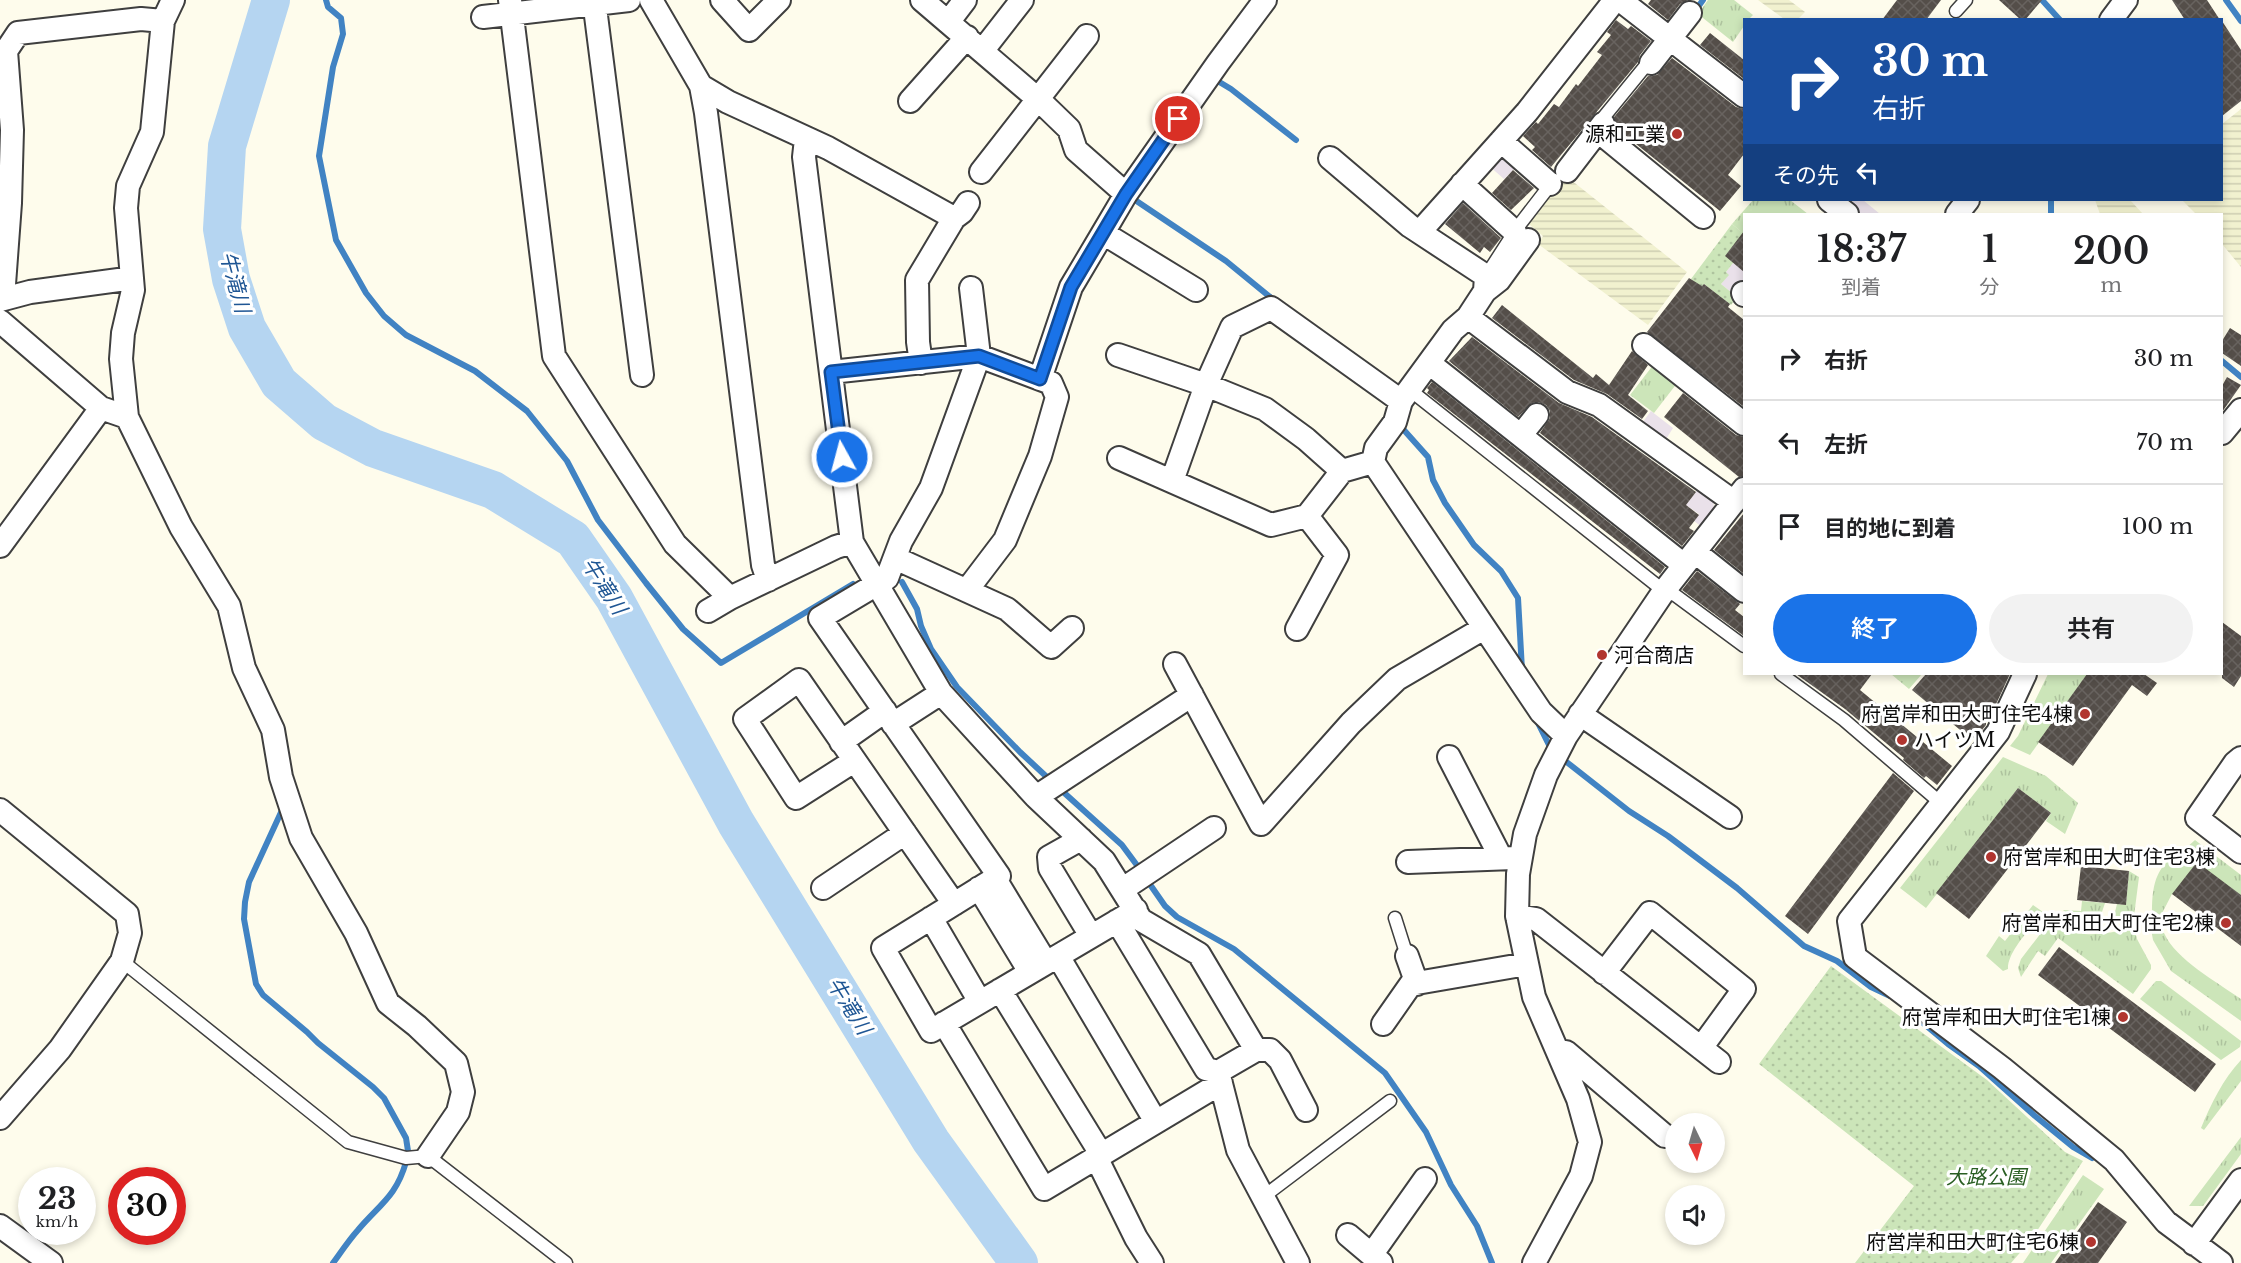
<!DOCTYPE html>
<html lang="ja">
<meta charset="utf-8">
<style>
:root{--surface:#fff;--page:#f2f2f2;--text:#202124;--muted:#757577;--line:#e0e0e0;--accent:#1a73e8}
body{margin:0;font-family:"Libre Baskerville","Noto Sans JP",serif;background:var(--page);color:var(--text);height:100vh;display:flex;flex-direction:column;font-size:22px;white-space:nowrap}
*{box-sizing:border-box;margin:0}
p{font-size:20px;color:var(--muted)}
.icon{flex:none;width:33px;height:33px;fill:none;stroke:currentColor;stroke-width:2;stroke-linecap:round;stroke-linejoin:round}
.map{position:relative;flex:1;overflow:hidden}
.sheet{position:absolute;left:1743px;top:213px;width:480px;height:462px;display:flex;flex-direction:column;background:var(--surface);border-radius:0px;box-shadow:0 3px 9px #0003}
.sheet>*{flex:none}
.top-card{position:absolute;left:1743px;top:18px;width:480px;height:183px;border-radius:0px;box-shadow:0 3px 9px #0003;background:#1a4fa0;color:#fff;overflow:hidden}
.needle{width:39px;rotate:175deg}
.buttons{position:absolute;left:1665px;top:1113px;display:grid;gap:12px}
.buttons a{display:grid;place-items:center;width:60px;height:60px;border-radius:50%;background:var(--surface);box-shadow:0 3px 9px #0003;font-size:30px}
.speed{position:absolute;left:18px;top:1167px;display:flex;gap:12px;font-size:30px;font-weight:700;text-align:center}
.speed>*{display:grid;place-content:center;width:78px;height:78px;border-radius:50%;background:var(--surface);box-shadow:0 3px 9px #0003;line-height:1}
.speed small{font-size:15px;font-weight:400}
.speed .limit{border:9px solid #d22;background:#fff;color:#111}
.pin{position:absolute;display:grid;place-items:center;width:51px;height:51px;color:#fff;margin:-26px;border:3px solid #fff;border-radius:50%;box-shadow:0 2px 6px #0007}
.me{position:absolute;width:66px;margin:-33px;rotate:353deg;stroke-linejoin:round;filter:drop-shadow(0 0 4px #0008)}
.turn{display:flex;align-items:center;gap:21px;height:126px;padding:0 30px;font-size:27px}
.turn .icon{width:78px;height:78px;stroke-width:2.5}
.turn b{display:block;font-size:42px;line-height:51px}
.then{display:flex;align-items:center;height:57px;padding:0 30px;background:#0003;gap:12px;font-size:22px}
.eta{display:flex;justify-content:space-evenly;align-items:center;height:102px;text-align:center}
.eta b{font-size:36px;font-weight:600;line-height:42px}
.cta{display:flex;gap:12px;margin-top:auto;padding:12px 30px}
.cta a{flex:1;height:69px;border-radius:36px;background:var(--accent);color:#fff;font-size:24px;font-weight:600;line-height:69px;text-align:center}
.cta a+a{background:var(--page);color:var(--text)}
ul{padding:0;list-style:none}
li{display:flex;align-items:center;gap:18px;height:84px;padding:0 30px;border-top:2px solid var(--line)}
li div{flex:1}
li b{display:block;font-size:22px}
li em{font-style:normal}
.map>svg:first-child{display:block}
</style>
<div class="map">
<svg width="2241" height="1263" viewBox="0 0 2241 1263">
<defs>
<pattern id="farmland-rules" width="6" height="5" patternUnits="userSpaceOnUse" patternTransform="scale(1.5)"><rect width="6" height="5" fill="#f1f1cf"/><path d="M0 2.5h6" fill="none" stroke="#cdcdb1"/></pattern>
<pattern id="grass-tufts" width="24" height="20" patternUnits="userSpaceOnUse" patternTransform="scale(1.5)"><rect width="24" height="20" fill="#cce5b9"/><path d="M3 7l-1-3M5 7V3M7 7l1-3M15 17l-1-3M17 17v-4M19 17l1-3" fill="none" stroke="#aec39e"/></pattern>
<pattern id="park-dots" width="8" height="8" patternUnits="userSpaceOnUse" patternTransform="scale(1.5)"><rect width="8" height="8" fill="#cce5b9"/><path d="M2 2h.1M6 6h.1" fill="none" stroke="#aec39e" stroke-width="1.8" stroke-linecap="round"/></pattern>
<pattern id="building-cross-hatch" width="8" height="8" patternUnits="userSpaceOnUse" patternTransform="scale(1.5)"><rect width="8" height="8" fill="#544e49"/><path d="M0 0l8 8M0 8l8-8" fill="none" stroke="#68635f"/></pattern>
</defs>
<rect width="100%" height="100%" fill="#fefcec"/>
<path fill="#eae1ea" d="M1499,154L1515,168L1504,179L1488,165Z
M1854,200H1863L1880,214H1858L1848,206Z
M1733,263L1744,271V281L1737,297L1721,284L1728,275L1726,272Z
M1651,411L1673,428L1663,444L1639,427Z
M1700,486L1713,495L1714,510L1702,527L1694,521L1699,514L1686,505Z"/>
<path fill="url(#farmland-rules)" d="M1758,0H1789L1805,12L1798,19H1784Z
M2241,109V267L2222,244V214H2196L2182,200H2222V124Z
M1566,176L1687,272L1648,325L1538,244L1543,236L1529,224Z
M2095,200H2132L2131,201L2143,214H2100Z"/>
<path fill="url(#grass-tufts)" d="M1708,0H1734L1753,15L1749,19L1744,20V26L1733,42L1698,14Z
M1753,200H1790L1808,214H1744V234L1732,224Z
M1654,364L1678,382L1654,413L1630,395Z
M1891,674H1922L1909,689Z
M2048,674H2087L2030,755L2010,746L2018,736Z
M2003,757L2046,776L2078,803L2065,834L2046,821L2051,813L2018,788L1926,908L1900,888Z
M2195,840L2241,875V895L2172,894L2159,919L2152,917C2152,896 2152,875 2169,860C2178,853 2187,848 2195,840Z
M2129,871L2139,877L2134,916L2113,920L2117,904L2126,905Z
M2082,901L2105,903L2099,921L2076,920L2063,910L2081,911Z
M2033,905L2043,912C2032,927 2007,952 2008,969L2003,971L1986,956L1999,936L2005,941Z
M2051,920C2072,942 2105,933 2131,929L2135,931L2137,939L2151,965V969L2133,994L2058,938L2045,956L2038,951L2021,977L2018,968L2021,959Z
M2151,929L2164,933C2176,960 2217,982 2241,999V1021L2171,971L2153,940Z
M2156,981H2161L2241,1041L2240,1047L2221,1060L2140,999Z
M2241,1060V1081L2204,1130L2201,1128C2211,1104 2223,1079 2241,1060Z
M2241,1137V1154L2203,1206H2189Z
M2083,1175L2104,1189L2051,1263H2023Z"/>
<path fill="url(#park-dots)" d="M1732,224L1743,233L1733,263L1726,272L1729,275L1721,284L1737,297L1731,305L1704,284L1701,287L1691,279Z
M1831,966L1987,1080L2065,1152L2083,1161L2031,1240L2011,1263H1855L1914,1186L1759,1064Z"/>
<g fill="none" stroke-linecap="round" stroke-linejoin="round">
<path stroke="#4183c3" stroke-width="6" d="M326,0L328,7L341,18L343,34L333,67L319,156L336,240L366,293L384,316L406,335L475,371L527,411L567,461L598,520L646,583L683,629L721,663L853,584
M2042,0L2060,20
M2226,0L2241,21
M1695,11L1703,0
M1216,80L1231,89L1296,140
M1132,198L1226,261L1275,301
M2051,214V200
M2222,361L2241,377
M1401,422L1403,429L1428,457L1433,480L1445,503L1474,545L1501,571L1518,598L1522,670
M902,582L917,609L921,626L931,649L957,687L1020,752L1049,779
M1537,721L1551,749
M1564,760L1629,811L1668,836L1737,888L1804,946L1837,961L1871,987L1890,996
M1061,790L1122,845L1139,868
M283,808L249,882L245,902L244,919L256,984L263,995L307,1032L318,1043L373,1087L384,1098L406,1138L408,1151
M1149,883L1165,906L1177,917L1234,949L1385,1073L1426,1132L1451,1185L1477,1226L1492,1263
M1910,1012L1948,1044L1979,1066L2035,1116L2073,1147L2092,1158
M333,1263C341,1252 349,1240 358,1230C380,1204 396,1197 406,1162"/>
<path stroke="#b5d5f1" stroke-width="38" d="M271,0L227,146L222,229L231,279L247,328L279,383L324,422L373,448L493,490L573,539L614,598L736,823L931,1141L1019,1263"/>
</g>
<path fill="url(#building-cross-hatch)" d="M1651,0H1688L1680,4L1668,20L1648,4Z
M1897,0H1941L1926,20H1882Z
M1999,0H2042L2025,20H2021Z
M2172,0H2207L2220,20H2185Z
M1616,20L1628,29L1631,26L1651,41L1640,55L1638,62L1551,167L1532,150L1535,147L1523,136L1536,122L1538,124L1554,104L1559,107L1576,84L1578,86L1602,55L1597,52L1611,35L1607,32Z
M2222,21L2241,50V101L2222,116Z
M1710,33L1744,60V79L1700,45Z
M1672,58L1736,107L1744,109V154L1728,175L1741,186L1720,211L1616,128L1614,117L1648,76L1657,75Z
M1513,170L1534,188L1511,210L1492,193Z
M1463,203L1501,238L1490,252L1484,247L1480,253L1445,224Z
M1744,231V272L1725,256Z
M1689,278L1702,286L1704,284L1730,304L1728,307L1744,320V407L1647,332Z
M1502,305L1593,378L1596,374L1609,385L1632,351L1648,365L1628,395L1648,411L1642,419L1607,394L1574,380L1492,318Z
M2230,328L2241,335V366L2222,353V341Z
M1472,337L1559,403L1592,417L1696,492L1686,505L1699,515L1689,528L1694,531L1682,546L1540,433L1550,418V411L1546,405L1538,402L1532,403L1518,417L1449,361Z
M2227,377L2241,385L2222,412V386Z
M1432,382L1665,567L1660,574L1427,393L1429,390L1427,388Z
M1683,393L1736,435L1744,437V476L1739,477L1664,417Z
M1744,513V574L1714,550Z
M1697,571L1740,604L1735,610L1744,617V636L1682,590Z
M2222,622L2241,636V676L2234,687L2222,678Z
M1796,674H1872L1860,690L1952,766L1937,785L1926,776L1924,778L1903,760L1904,758L1845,709Z
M1926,674H2010L1991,715L1986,722V725L1975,739L1973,737L1971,739L1912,690Z
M2087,674H2144L2157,683L2147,696L2132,685L2073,766L2038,742Z
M1893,773L1914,791L1808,934L1785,916Z
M2018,788L2051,813L1969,919L1936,893Z
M2197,862L2241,895V946L2172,894Z
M2081,866L2129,871L2126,905L2077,900Z
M2059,947L2216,1064L2195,1092L2038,975Z
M2098,1202L2127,1222L2098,1263H2055Z"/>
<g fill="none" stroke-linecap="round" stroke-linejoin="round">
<defs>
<path id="lane" d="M1956,11L1966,0
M1603,124V118L1647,64L1651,63
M1486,276L1517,228L1554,180
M1410,390L1664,591L1675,595L1744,646
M1781,674L1844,720L1942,804
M1395,918L1407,956
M122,961L348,1142L406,1158L428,1156L566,1263
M1263,1197L1390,1101"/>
<path id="street" d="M510,0L554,356L675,544L730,598
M594,0L642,375
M651,0L701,86L728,102L828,148L954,218
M722,0L749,30L779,0
M922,0L1039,100L1069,129L1076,150L1126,194
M1620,0L1744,96
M483,17L629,0
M2111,20L2126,0
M949,21L965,0
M983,50L1022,0
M1651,63L1690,13
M701,86L706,113L763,565L768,580
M910,101L967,37
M1598,131L1703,217
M806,139L804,157L852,542L941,693L1036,797L1104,861L1141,920L1199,954L1256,1050
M1501,141L1550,184
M1330,158L1410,226L1486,276L1485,291
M1567,171L1603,124
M981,172L1087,36
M1462,184L1515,232
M1829,200L1847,214
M1957,214L1968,200
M1425,226L1527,112L1615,0
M1103,233L1196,290
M971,288L979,356L931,488L901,541L887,578L820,618L999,876L883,948L931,1031L1136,910
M1743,293L1744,295
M3,298L10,203L12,130L6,51L18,33L141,19L163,21
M0,300L30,292L126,279
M1468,317L1567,392L1599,405L1734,502
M0,321L101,408L127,417L181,527L229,606L244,668L273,730L281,777L301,838L356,933L388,1003L417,1026L456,1063L463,1092L458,1112L428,1156
M1644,345L1744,424
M1118,355L1206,385L1265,409L1306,439L1342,471L1373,462
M921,363L918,342L917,280L954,218L962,212L968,203
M1429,363L1684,565
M831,372L979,356L1051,383L1057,397L1040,456L1005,540L967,590
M1040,379L1071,287L1103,233L1126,194L1218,63L1265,0
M1401,401L1395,422L1376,448L1373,462L1541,712L1566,736
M127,417L121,359L123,333L133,290L126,208L128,186L152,132L163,21L173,0
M2222,433L2241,410
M1521,435L1537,415
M1119,458L1271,525L1307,516L1342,471
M1172,481L1206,385L1232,327L1271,308L1401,401L1453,330L1468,317L1485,291L1499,280L1528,240
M0,546L101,408
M1695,552L1744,591
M895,558L1007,609L1051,647L1072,628
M708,611L730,598L836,547L852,542
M1297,629L1337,555L1307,516
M1175,664L1261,824L1351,723L1397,679L1484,628
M2025,674L1998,732L1849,921L1855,957L2002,1068L2114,1160L2166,1222L2221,1263
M1580,714L1730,817
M893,724L941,693
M841,742L885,711
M1449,757L1501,858
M2241,758L2235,763L2197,818L2241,852
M854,761L796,798L745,719L799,680L954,904
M1036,797L1192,695
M0,810L127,914L130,933L122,961L60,1049L0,1118
M1081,839L1049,857L1050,868L1091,936
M1408,862L1513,858
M995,879L1046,963
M823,888L905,833
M979,888L1030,972
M1123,889L1214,828
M1517,916L1536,919L1719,1062
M931,918L980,1002
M1117,921L1206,1069L1218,1072L1256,1050H1270L1280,1060L1306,1110
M1058,956L1156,1122
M1407,956L1417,984
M1604,973L1650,913L1744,989L1701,1048
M1000,990L1101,1154
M944,1023L1044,1189L1221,1083
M1383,1024L1411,984L1527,964
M1558,1052H1566L1665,1136
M1218,1072L1238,1150L1298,1263
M1096,1157L1136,1238L1152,1263
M0,1226L51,1263
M1348,1235L1381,1263
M2194,1244L2241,1180
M1372,1254L1425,1179
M1534,1263L1581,1176L1590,1142L1578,1099L1534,997L1517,916L1518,874L1525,834L1546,775L1566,736L1664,591L1744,489"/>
</defs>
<use href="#lane" stroke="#3f3f3f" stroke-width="15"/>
<use href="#street" stroke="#3f3f3f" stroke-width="26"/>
<use href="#lane" stroke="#fff" stroke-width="12"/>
<use href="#street" stroke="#fff" stroke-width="22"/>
</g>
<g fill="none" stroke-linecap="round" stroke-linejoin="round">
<defs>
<path id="route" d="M842,457L831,372L979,356L1040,379L1071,287L1126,194L1178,119"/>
</defs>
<use href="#route" stroke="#114b97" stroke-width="15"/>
<use href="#route" stroke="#1a73e8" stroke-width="10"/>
</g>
<g fill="#b1352f" stroke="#fff" stroke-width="2">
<circle cx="1677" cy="134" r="6"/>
<circle cx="1602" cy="655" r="6"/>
<circle cx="2085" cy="714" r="6"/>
<circle cx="1902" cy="740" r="6"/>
<circle cx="1991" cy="857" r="6"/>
<circle cx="2226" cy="923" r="6"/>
<circle cx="2123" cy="1017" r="6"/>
<circle cx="2091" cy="1242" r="6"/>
</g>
<g text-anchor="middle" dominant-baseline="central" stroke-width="6" stroke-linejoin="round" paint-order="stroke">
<g font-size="20" fill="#0c0c0c" stroke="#fff" text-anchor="end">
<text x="1665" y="134">源和工業</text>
<text x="1614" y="655" text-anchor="start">河合商店</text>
<text x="2073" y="714">府営岸和田大町住宅4棟</text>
<text x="1914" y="740" text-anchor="start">ハイツM</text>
<text x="2003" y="857" text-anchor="start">府営岸和田大町住宅3棟</text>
<text x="2214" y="923">府営岸和田大町住宅2棟</text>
<text x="2111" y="1017">府営岸和田大町住宅1棟</text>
<text x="2079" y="1242">府営岸和田大町住宅6棟</text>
</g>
<g font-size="20" font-style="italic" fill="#295e22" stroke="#fff">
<text x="1986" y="1177">大路公園</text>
</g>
<g font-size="21" font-style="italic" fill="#1f5694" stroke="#fff">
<text transform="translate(235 282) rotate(75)">牛滝川</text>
<text transform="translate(604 586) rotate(57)">牛滝川</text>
<text transform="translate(849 1006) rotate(58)">牛滝川</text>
</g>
</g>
</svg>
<div class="buttons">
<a><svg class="needle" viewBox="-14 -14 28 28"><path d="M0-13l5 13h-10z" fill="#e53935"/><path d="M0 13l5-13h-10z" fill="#757577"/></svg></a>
<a><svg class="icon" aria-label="sound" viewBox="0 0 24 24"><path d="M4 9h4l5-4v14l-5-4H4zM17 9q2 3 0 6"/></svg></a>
</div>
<div class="speed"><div>23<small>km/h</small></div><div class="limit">30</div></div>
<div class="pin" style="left:1178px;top:119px;background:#d93025"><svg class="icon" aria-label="arrive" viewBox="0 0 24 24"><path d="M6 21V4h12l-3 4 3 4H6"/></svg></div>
<svg class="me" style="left:842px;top:457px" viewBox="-20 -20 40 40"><circle r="17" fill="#1a73e8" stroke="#fff" stroke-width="3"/><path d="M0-11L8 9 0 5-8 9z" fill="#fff"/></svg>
<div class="top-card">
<div class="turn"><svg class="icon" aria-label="right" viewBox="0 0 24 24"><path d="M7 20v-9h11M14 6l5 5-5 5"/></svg><div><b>30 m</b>右折</div></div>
<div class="then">その先<svg class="icon" aria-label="left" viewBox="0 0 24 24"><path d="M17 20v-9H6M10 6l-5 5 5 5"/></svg></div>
</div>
<section class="sheet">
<div class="eta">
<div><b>18:37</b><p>到着</p></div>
<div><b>1</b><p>分</p></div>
<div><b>200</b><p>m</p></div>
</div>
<ul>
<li><svg class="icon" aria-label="right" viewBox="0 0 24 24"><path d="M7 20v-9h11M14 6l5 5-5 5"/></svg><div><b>右折</b></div><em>30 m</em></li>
<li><svg class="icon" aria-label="left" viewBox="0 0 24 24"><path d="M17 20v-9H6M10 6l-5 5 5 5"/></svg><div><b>左折</b></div><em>70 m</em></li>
<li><svg class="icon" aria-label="arrive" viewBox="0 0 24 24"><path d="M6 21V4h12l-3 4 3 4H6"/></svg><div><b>目的地に到着</b></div><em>100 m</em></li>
</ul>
<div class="cta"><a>終了</a><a>共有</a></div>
</section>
</div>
